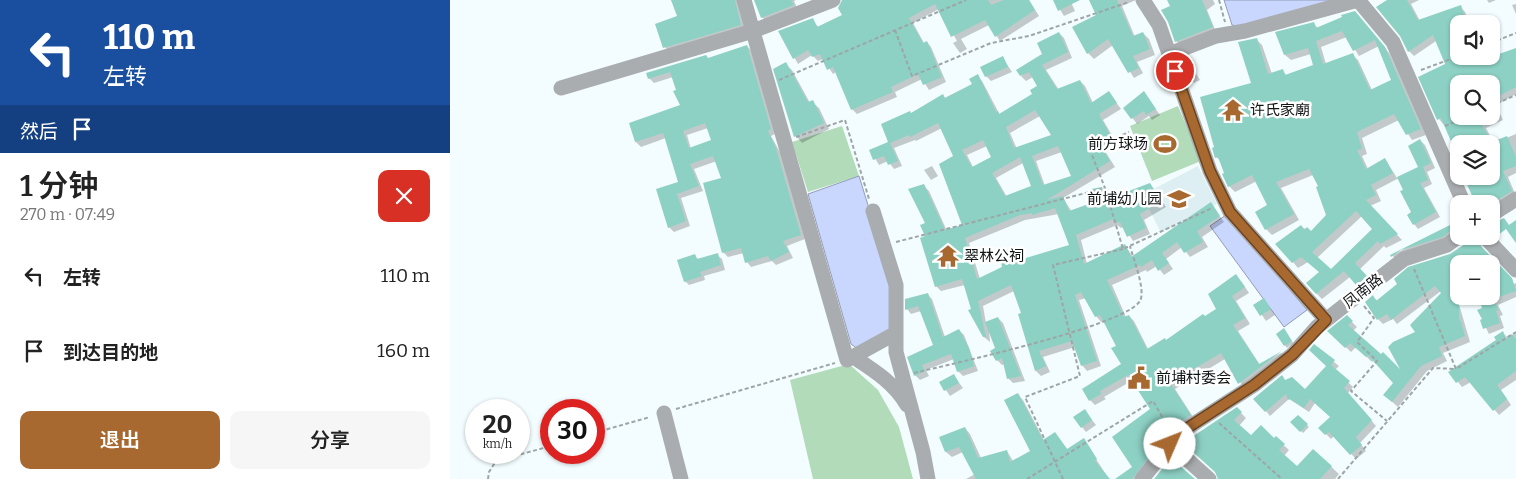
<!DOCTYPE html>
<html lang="zh">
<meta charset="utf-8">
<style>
:root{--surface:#fff;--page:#f6f6f6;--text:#222;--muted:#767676;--accent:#a86930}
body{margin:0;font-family:Bitter,"Noto Sans SC",serif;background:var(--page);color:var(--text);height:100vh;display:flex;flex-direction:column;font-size:19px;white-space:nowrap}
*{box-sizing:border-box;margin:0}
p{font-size:16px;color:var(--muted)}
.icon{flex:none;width:28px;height:28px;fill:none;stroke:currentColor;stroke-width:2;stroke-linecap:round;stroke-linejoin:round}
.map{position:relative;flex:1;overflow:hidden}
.panel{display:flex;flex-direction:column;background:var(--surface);width:450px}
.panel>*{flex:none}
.banner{background:#1a4fa0;color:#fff;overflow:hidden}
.fabs{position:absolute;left:1000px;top:15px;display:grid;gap:10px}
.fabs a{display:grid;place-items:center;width:50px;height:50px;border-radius:10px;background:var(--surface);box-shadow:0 1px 4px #0004;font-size:25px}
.speed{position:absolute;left:15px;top:399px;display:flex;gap:10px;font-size:25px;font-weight:700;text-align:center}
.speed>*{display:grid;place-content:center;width:65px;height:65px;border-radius:50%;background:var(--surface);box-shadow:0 1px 4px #0004;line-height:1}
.speed small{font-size:12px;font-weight:400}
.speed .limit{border:8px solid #d22;background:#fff;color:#111}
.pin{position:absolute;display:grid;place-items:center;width:42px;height:42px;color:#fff;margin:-21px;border:2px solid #fff;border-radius:50%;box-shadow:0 1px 5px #0007}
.me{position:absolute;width:55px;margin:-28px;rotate:46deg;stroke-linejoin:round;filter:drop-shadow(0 0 4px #0008)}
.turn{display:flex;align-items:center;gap:18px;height:105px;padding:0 20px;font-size:22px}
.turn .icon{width:65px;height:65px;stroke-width:2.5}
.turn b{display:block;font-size:35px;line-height:42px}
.then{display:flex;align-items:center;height:48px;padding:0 20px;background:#0003;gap:10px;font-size:19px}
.round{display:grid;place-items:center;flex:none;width:52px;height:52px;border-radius:10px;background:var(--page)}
.overview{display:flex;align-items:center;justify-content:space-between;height:85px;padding:0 20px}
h1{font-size:30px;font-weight:600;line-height:38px}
.button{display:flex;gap:10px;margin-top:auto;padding:10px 20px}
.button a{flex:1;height:58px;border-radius:10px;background:var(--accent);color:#fff;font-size:20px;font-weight:600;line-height:58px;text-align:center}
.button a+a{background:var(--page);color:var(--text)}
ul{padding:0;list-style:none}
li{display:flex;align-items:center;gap:15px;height:75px;padding:0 20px}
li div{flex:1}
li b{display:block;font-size:19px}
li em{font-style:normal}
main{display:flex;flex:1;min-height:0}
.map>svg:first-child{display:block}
</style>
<main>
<section class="panel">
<div class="banner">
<div class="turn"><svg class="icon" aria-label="left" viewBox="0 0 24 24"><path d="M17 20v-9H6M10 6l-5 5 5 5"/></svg><div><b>110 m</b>左转</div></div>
<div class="then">然后<svg class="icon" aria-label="arrive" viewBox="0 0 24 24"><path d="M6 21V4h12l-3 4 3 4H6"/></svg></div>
</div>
<div class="overview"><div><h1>1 分钟</h1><p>270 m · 07:49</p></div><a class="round" style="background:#d93025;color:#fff"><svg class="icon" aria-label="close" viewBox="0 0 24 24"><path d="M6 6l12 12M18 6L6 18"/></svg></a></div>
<ul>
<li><svg class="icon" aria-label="left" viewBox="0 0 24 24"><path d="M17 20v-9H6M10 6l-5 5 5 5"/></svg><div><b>左转</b></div><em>110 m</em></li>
<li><svg class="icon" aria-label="arrive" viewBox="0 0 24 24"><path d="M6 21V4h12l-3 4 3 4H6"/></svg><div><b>到达目的地</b></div><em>160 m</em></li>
</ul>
<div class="button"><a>退出</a><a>分享</a></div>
</section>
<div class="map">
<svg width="1066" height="479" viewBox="0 0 1066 479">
<rect width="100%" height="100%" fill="#f3fcfe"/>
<path fill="#ddeff2" d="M748,166L767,204L711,233L692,195Z"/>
<path fill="#b2dbb9" d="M728,106L751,161L702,181L680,126Z
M392,126L409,176L358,192L342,142Z
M399,364L428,390L449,427L463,479H363L340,380Z"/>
<path fill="#c9d6fe" stroke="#929cb8" d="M774,0H892L790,27L782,25Z
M409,176L443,286L442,330L409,350L401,344L358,194Z
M776,215L857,310L834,327L760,226Z"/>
<path fill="#0003" fill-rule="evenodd" d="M223,0H292L295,29L219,52L215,47L228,17Z
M305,0H346L344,1L348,10L317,22L312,17Z
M392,0H579L589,16L550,41L539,25L511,39L517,49L510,53L503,43L507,41L489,9L463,23L474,43L477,42L481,47L496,82L479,90L472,79L445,92L447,97L407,114L402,109L386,72L383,74L373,59L368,61L362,55L348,64L330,32L362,19L369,28L394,16Z
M604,0H620L625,11L614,16Z
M640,0H686L672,6L685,37L693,33L699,39L705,55L687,62L693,73L684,78L663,45L644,59L638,53L624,27L648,16Z
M718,0H763L765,4L757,10L766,32L730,45L726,41L721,7Z
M940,0H969L961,4L970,21L1010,6L1015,12L1020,24H1009V56H1041V38L1050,55L1066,50V94L1046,105L1053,120L1036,128L1044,143L1066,134V173L1058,177L1066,196L1041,207V144L994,125L989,119L970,77L997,64L986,41L964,56L959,51ZM1009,84H1041V116H1009Z
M1037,0H1046L1039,3Z
M1066,4V14L1062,5Z
M910,18L940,54L976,135L962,140L949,120L912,138L917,154L912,156L918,169L935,159L947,178L970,168V140L975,145L985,168L977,172L982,184L974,188L990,217L968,229L964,224L963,213L949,178L926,190L931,201L920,206L952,240L936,248L934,246L910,269L921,283L912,290L900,277L872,299L866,293L871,273L858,262L848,268L843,262L851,226L861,233L878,215L869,187L863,175L831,188L849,220L822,235L816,229L819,206L807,181L785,192L779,186L772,162L766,157L803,83L806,39L812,45L822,74L833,71L837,76L865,65L861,54L841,60L835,55L827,33L863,23L868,28ZM897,37L909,56L929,46L943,80L922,90L908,60L902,55L876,64L871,47ZM912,216L924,229L881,271L867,258Z
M609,33L614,38L622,58L596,70L609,90L630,81L635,86L643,103L659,93L671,109L653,120L666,142L653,148L665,167L613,198L622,212L645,203L652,188L657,194L659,200L700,184L716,207L694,220L700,234L683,241L674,227L671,228L667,225L631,240L637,264L675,245L683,257L761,204L774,222L752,237L758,247L740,257L732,247L716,259L723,269L714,275L707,266L697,272L696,270L662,285L676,317L679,316L684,321L698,349L716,341L768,310L791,281L799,293L786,301L800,324L788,331L810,365L831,353L836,357L794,388L775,359L725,389L745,420L689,479H667L684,467L702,410L683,380L654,397L656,399L645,405L640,400L672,365L667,347L654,320L651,322L646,316L636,298L629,300L651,366L637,371L632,365L625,347L593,357L600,372L591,376L586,371L569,314L573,313L564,291L533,306L536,323L548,318L553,323L575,381L563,383L558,378L555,364L552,365L547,360V349L539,329L540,342L534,337L515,285L491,291L486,286L476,237L474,186L479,191L497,231L514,226L504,157L492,128L466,141L465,140L444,148L452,166L444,169L438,161L429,165L420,150L440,142L461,114L524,84L527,76L532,81L550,115L583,95L589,86L583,77L576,81L571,76L594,54ZM590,116L602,136L567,149L560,133ZM537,146L543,158L523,167L517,155ZM612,152L623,177L595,186L586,161ZM573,163L582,187L557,197L546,178ZM609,214L620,246L567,262L565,260L530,279L519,243L575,220Z
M297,46L302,51L325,134L321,136L331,154L355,239L337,246L343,258L326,265L322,261L301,267L297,262L294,253L278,257L273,252V179L267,161L244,169L253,191L231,198L240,226L224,232L219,227L230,183L216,138L191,147L186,142L180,124L231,106L223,77L204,83L199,78ZM258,128L263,141L241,149L237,135Z
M553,58L562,72L541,81L536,76Z
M737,59L750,80L744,83L739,78Z
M335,64L342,70L360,103L362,102L369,108L379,129L352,143L346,136L325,69Z
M694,93L710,115L702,120L699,116L687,124L675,108Z
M482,166L488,176L481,180L474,170Z
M1000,227L1005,233L996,240L946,260L942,255Z
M1022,236H1026L1030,240L1032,249L1064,284L1066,283V297L1048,305L1053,315L1050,316L1054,328L1039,334L1032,320H1034V308L1041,296V264L1000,255L1016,244Z
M244,255L249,260L267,255L272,259L275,270L254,276L255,280L239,285L235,281Z
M997,263L1020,342L993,353L997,361L977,371L948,407L940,400L944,383L924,360L922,362L906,347L901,352L884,336L897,317L907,327L903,331L954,374L966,333L993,293L991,291L947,324L943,319L933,324L928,319L923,297L928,301Z
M477,294L482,299L495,337L509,330L514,335L528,371L513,376L508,371L504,359L476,370L479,376L470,380L465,375L484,346L471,311L461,314L457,309Z
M814,300L825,315L816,321L805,305Z
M836,332L843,343L837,348L827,335Z
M1053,333L1058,338L1066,333V380L1051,390L1061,405L1049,415L1021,382L1012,387L1000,372L1047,340Z
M864,346L889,366L885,370L903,387L898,393L926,426L910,443L916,451L906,459L884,436L881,439L870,428L881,417L865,403L859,412L839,399L820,416L816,411L836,381L855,390L878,366Z
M504,376L513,388L500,396L491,383Z
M568,395L573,400L594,440L605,433L618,450L633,439L659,479H516L525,474L513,452L502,457L496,452L491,438L515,428L520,434L531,458L557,451L563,461L582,451Z
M787,409L796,418L789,426L801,437L824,440L826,438L839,450L834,456L847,468L863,450L889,474L885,479H769L767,473Z
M635,411L646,425L636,432L632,427Z
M848,416L859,427L853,433L842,422Z"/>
<path fill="#8dd1c4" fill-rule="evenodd" d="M221,0H285L291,25L213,48L205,24L227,16Z
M304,0H341L344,5L311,18Z
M392,0H538L541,5L554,0H579L585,10L545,37L535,20L501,37L485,4L459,18L473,43L477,41L492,77L473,85L468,74L441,87L443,92L401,110L383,67L377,70L370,54L362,57L358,50L343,59L328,31L363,18L367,27L392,15L388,8Z
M603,0H630L608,11Z
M639,0H667L683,36L693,32L700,49L683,56L689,68L678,73L658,39L637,54L622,27L646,15Z
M717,0H752L763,27L725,42L718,22L711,10L720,6Z
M937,0H957L968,20L1011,5L1017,24H1009V65L1026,56H1041V41L1049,54L1066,48V87L1041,100V84H1009V116H1046L1031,123L1042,142L1057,136L1066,157V166L1053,171L1062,191L1041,204H1026L1013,176H1041V144H1009V160L991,118L987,120L968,77L995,64L983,35L958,52L950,36L926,7Z
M905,11L935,47L971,129L956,135L944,114L907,132L912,149L907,150L916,169L935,158L943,173L921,185L926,195L916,200L948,234L930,244L928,241L905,263L917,276L906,285L894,271L866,294L856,283L869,272L851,257L842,263L825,244L851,225L854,230L857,227L861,231L876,215L866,187L868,186L859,169L826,182L844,214L815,230L805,212L817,205L802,175L778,187L772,174L774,173L768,157L765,158L762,148L764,147L750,97L801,83L788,42L807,38L818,74L833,69L835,75L863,65L858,48L834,55L825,32L864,22L866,28L892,17L891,15ZM892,31L903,51L925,40L941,80L920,90L903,53L873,64L866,41ZM906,211L922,229L881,269L862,252Z
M609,32L618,52L592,65L607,89L630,80L641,103L659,91L667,103L649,114L661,137L649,142L660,161L597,200L613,196L619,211L644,202L641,189L652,187L655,200L700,183L711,201L690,214L696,228L677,237L670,222L664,223L663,219L626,235L634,264L675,244L681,257L761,202L770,216L747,231L753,242L734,253L727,242L712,253L719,263L708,271L702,260L691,267L690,265L657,280L674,317L679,315L697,349L715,338L716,340L753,314L755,316L766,309L758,294L786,274L795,287L782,296L795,318L783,325L809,364L832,351L788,384L771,353L720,383L741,415L721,428L682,479H665L682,467L662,437L700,409L678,375L650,391L651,394L639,401L632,389L671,364L661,348L666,346L650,315L645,317L631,292L625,295L647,361L631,366L622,341L589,351L596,366L585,371L568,314L571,313L561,285L528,301L536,337H533L518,310L521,309L512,279L485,287L470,238L475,236L470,225L475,223L458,189L474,184L495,230L512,225L489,164L503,156L488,123L460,137L459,135L440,143L448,161L438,165L434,156L423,160L419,150L438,142L431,124L460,111L461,113L493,94L495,98L522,84L519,79L528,74L546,112L548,111L549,114L582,94L580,90L587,86L579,72L570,76L566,70L592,54L587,43ZM585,110L601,135L564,148L556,127ZM533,140L541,157L522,167L512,150ZM608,146L621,176L593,185L582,156ZM570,157L581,186L555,196L542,173ZM605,208L619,245L566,261V259L551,262L552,267L527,279L515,238L570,215L582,213V215Z
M297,45L321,129L318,131L326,148L351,235L333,241L339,252L321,261L318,256L295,263L291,248L272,253L253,183L271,178L263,156L240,164L249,186L227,194L236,221L218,228L206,189L228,182L215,139L213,133L185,142L179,123L230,105L223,91L226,90L220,72L198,79L196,73L256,55L258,58ZM255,123L261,140L239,148L233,131Z
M553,56L558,67L535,77L530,67Z
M737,57L746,75L738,79L731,59Z
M336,62L358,102L363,100L374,123L344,137L323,69Z
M694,91L706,109L696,115L694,111L681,119L673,108Z
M970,139L981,163L973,167L978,180L970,183L986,212L963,225L957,215L961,212L950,191L953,190L947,177L968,167L958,146Z
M1054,218L1059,225L1066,220V243L1056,229L1047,236L1041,230V224Z
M1000,225L1002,229L993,237L951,250L941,257L940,255Z
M1019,236H1025L1027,242L1062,278L1066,291L1043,299L1049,310L1046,311L1050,323L1033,329L1030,320L1032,319L1027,310L1032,308L1028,296H1041V264H1009V320L1010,319L1015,336L989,347L992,356L971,366L942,402L933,395L943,383L918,355L916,357L900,343L895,348L877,331L897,315L903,321L898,325L931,354L933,352L950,369L938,347L943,342L965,332L960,325L991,293L985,286L941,320L937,314L927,320L915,302L923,295L926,301L947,284L944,279L958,267L1000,254L1015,244Z
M268,253L271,265L250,272L252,276L234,282L227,260L245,254L247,259Z
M478,293L493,337L509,329L519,348L524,366L507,372L501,354L472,365L475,371L464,376L457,357L483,345L468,306L455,310V299Z
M814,298L821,309L810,316L803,305Z
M548,317L571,376L557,379L552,358L546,361L540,351L545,348L535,322Z
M834,328L842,341L834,346L826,334Z
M1053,331L1056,339L1062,334L1066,339V371L1047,385L1057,399L1043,411L1015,377L1006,383L998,372L1046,340L1044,337Z
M864,344L885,360L881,365L900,381L894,388L922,420L906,437L912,445L900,455L879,432L875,435L868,428L880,417L860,399L854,408L840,399L838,400L836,394L815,412L803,399L832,375L835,380L842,377L855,389L876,366L859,350Z
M504,374L509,383L494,391L489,382Z
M568,393L593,440L605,432L617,449L634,438L647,459L645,461L660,479H526L509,447L495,452L489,437L515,427L528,458L557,450L560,462L580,451L554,400Z
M787,407L792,412L784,420L801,435L811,425L824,438L826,436L835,444L829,450L847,466L863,449L882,466L870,479H768L765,472L733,443Z
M635,409L642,420L631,428L623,417Z
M848,415L858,424L850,432L840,422Z
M721,458L745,479H704Z"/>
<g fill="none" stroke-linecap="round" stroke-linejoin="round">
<path stroke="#9ea5a7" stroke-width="2" stroke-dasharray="4 2.5" stroke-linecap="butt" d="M769,0L775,22
M445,30L462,76L541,43L579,36L679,2
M1041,43L1066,33
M971,70L1009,56
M329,80L516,0
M1041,106L1066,95
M995,126L1018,116
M346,137L395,120L419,199
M655,188L673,249L762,208
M446,242L655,188L640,150L679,132
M964,269L1006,369L1066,332
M914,306L924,318L907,342L927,361L901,391L937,421
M464,373C501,364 675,326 690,301C696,290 683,258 680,246
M226,409L385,363
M769,423L832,479
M144,433L200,417
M38,479L39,472L46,461L101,446
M577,479L703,401L717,425
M613,479L575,397L630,376L603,265L673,249
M888,479L983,368L1006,369"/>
<path stroke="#aaadaf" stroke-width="15" d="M294,0L397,360L446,333
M693,0L709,25L760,171L780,212L876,320
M908,0L943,42L1014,204
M719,54L766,36L795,31L908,0
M111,88L303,31L383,0
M423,211L446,285V352L473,452L478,479
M1041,215L1066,199
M1034,236L1066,270
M405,358C425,371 445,384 457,405
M214,413L231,479
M720,444L759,479
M692,479L728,434L804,385L842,355L867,327L954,259L997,245L1009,236"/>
</g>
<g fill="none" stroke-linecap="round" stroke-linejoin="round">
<defs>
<path id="route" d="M720,444L728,434L804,385L842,355L876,320L780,212L760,171L725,71"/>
</defs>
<use href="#route" stroke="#6d441f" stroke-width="12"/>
<use href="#route" stroke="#a86930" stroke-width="9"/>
</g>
<defs>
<symbol id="temple-bare" viewBox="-9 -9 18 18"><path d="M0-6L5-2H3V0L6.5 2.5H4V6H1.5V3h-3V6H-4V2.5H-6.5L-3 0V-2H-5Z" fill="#a86930" stroke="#fff" stroke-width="2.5" paint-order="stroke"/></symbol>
<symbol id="stadium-bare" viewBox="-9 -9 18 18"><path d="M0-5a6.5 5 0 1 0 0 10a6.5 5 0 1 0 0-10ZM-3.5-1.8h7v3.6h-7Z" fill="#a86930" stroke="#fff" stroke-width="2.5" paint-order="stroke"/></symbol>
<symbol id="school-bare" viewBox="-9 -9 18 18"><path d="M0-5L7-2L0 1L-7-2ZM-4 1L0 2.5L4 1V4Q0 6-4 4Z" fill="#a86930" stroke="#fff" stroke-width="2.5" paint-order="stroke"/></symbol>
<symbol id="civic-bare" viewBox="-9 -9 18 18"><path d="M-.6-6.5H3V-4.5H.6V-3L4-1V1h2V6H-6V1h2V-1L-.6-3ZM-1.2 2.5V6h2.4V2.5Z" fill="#a86930" stroke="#fff" stroke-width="2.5" paint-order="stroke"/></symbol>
</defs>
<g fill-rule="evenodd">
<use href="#temple-bare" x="767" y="94" width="32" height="32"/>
<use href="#stadium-bare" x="699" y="128" width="32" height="32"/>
<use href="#school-bare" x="713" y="183" width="32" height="32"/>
<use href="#temple-bare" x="482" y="240" width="32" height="32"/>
<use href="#civic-bare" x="673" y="362" width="32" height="32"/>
</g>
<g text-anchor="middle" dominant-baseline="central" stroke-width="5" stroke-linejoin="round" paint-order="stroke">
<g font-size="15" fill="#111415" stroke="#fff" text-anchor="start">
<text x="800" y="110">许氏家廟</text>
<text x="698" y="144" text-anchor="end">前方球场</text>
<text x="712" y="199" text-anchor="end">前埔幼儿园</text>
<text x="514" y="256">翠林公祠</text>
<text x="706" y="378">前埔村委会</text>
</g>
<g font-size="15" fill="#111415" stroke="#fff">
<text transform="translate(913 291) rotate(-38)">凤南路</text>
</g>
</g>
</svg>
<div class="fabs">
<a><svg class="icon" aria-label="sound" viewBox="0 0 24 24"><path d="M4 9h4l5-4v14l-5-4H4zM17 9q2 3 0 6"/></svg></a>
<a><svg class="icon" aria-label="search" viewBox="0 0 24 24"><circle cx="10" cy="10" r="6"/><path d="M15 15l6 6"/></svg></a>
<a><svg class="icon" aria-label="layers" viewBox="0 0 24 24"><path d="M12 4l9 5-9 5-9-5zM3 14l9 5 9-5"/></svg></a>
<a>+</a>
<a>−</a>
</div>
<div class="speed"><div>20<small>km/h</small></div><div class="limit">30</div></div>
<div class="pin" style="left:725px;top:71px;background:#d93025"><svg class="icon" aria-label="arrive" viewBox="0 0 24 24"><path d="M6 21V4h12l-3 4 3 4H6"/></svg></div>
<svg class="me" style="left:720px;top:444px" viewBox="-20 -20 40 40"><circle r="19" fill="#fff"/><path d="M0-13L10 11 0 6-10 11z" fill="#a86930"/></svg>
</div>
</main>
